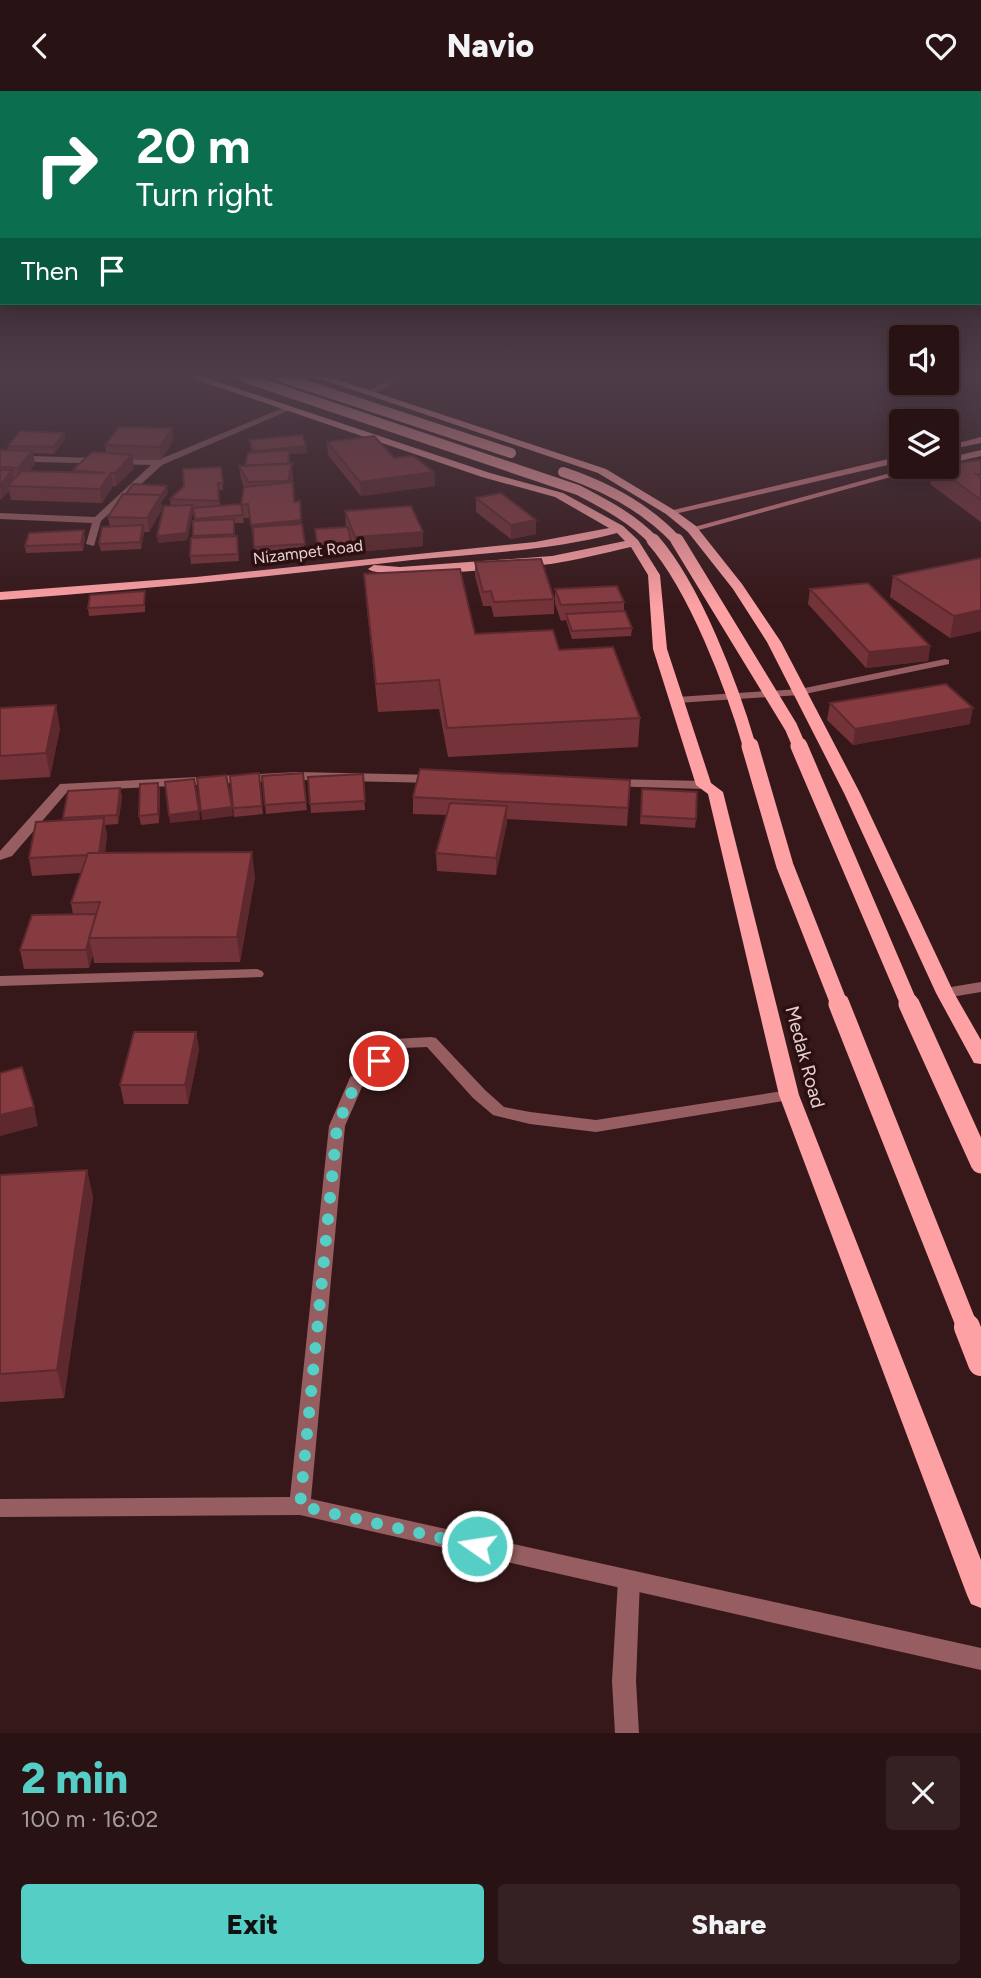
<!DOCTYPE html>
<meta charset="utf-8">
<style>
:root{--surface:#291214;--page:#352022;--text:#f1f3f6;--muted:#a59ea0;--line:#453234;--accent:#55cec5}
body{margin:0;font-family:Figtree,sans-serif;background:var(--page);color:var(--text);height:100vh;display:flex;flex-direction:column;font-size:26px;white-space:nowrap}
*{box-sizing:border-box;margin:0}
p{font-size:23px;color:var(--muted)}
.icon{flex:none;width:38px;height:38px;fill:none;stroke:currentColor;stroke-width:2;stroke-linecap:round;stroke-linejoin:round}
.map{position:relative;height:1642px;overflow:hidden}
.side{display:flex;flex-direction:column;background:var(--surface);flex:1}
.side>*{flex:none}
.top-card{position:absolute;left:0px;top:0px;width:982px;height:214px;box-shadow:0 4px 18px #0003,0 0 0 2px var(--line);background:#0b6e4f;color:#fff;overflow:hidden}
.controls{position:absolute;left:889px;top:234px;display:grid;gap:14px}
.controls a{display:grid;place-items:center;width:70px;height:70px;border-radius:7px;background:var(--surface);box-shadow:0 4px 18px #0003,0 0 0 2px var(--line);font-size:35px}
.pin{position:absolute;display:grid;place-items:center;width:60px;height:60px;color:#fff;margin:-30px;border:4px solid #fff;border-radius:50%;box-shadow:0 2px 7px #0007}
.me{position:absolute;width:77px;margin:-38px;rotate:283deg;stroke-linejoin:round;filter:drop-shadow(0 0 5px #0008)}
.turn{display:flex;align-items:center;gap:24px;height:147px;padding:0 21px;font-size:32px}
.turn .icon{width:91px;height:91px;stroke-width:2.5}
.turn b{display:block;font-size:49px;line-height:60px}
.then{display:flex;align-items:center;height:66px;padding:0 21px;background:#0003;gap:14px;font-size:26px}
.round{display:grid;place-items:center;flex:none;width:74px;height:74px;border-radius:7px;background:var(--page)}
.overview{display:flex;align-items:center;justify-content:space-between;height:119px;padding:0 21px}
h1{font-size:42px;font-weight:800;line-height:52px;color:var(--accent)}
.primary-button{display:flex;gap:14px;margin-top:auto;padding:14px 21px}
.primary-button a{flex:1;height:80px;border-radius:7px;background:var(--accent);color:#111;font-size:28px;font-weight:800;line-height:80px;text-align:center}
.primary-button a+a{background:var(--page);color:var(--text)}
header{display:flex;justify-content:space-between;align-items:center;height:91px;padding:0 21px;background:var(--surface);font-size:32px;font-weight:800}
.map>svg:first-child{display:block}
</style>
<header><svg class="icon" aria-label="back" viewBox="0 0 24 24"><path d="M15 5l-7 7 7 7"/></svg>Navio<svg class="icon" aria-label="heart" viewBox="0 0 24 24"><path d="M12 20l-8-8c-3-5 5-10 8-4 3-6 11-1 8 4z"/></svg></header>
<div class="map">
<svg width="981" height="1642" viewBox="0 0 981 1642">
<rect width="100%" height="100%" fill="#37181a"/>
<g fill="none" stroke-linecap="round" stroke-linejoin="round">
<path fill="#965e60" fill-rule="evenodd" d="M945,568L949,569V573L800,604L677,612L671,609L677,606L800,598Z
M431,946L436,947L485,999L504,1016L530,1021L596,1029L789,999L795,1000L797,1004L795,1008L789,1009L596,1041L530,1033L493,1024L473,1007L427,956L403,957L363,993H351L349,989L394,948Z
M629,1479L637,1482L640,1489L636,1590L639,1642H615L612,1590L618,1489L621,1482Z"/>
<path fill="#965e60" fill-rule="evenodd" d="M396,286H406L370,304L363,302Z
M283,317L290,319L162,374L101,430L94,455L86,453L92,432L0,428V422L95,426L151,374L0,370V364L158,369Z
M297,681L436,684L442,688L436,692L297,689L68,700L12,765L0,769V760L60,693Z
M610,688L704,690L710,694L704,698L606,695L604,692L606,689Z
M257,878L262,880L264,883L262,886L0,895V885Z
M981,891V901L945,907L938,902L945,897Z
M357,984L363,985L365,989L345,1035L311,1408L981,1557V1579L300,1424L0,1426V1408L290,1406L329,1035L349,989L351,985Z"/>
<path fill="#d87f83" fill-rule="evenodd" d="M981,346V352L947,359V355Z
M981,359V365L947,373V367Z
M901,365V371L670,424L665,421Z
M912,376H927L695,440L687,438Z"/>
<path fill="#fda1a4" fill-rule="evenodd" d="M189,286H203L490,382L563,402L623,435L638,449L660,484L667,558L711,692L723,701L799,1004L981,1469V1517L971,1513L967,1504L779,1004L708,703L696,694L653,558L648,484L631,456C604,462 577,469 551,473C524,476 383,490 368,478L374,474L400,476L552,465L625,450L617,442C549,460 481,462 412,469C275,485 138,499 0,509V501L196,486L535,451L609,437L555,406L482,386Z
M315,286H329L606,378L674,419L696,435L742,493L781,551L860,702L954,902L981,949V973L974,972L936,902L844,702L767,551L733,498L688,441L666,423L598,382Z"/>
<path stroke="#fda1a4" stroke-width="10" d="M243,286L578,399C605,413 634,428 655,451
M281,286L511,362
M563,381C605,395 648,418 678,451"/>
<path stroke="#fda1a4" stroke-width="13" d="M653,449C695,497 732,595 750,657
M677,449L791,636L800,657"/>
<path stroke="#fda1a4" stroke-width="17" d="M750,655L785,775L840,915
M799,655L910,915"/>
<path stroke="#fda1a4" stroke-width="21" d="M839,913L968,1238
M909,913L981,1072"/>
<path stroke="#fda1a4" stroke-width="26" d="M967,1236L981,1272"/>
</g>
<path fill="#733338" d="M172,337L173,350L161,369L133,368L134,377L116,395H113L102,412L11,409L9,400L0,409V359H9L8,355L64,342L65,348L54,363L33,362L35,373L29,380L74,382L73,379L106,362L105,354Z
M249,349L307,362L290,363L289,373L293,386L292,391L294,411L301,433L306,468L255,471L254,448H253L250,427H243L244,432H235V445H237L239,470L191,473L190,465L193,447V430H195L193,417L199,416H193V421L187,449L158,452L171,415L170,408L221,376L223,399H219L220,415L241,414L244,396L241,388L239,375H245L252,361L250,356Z
M327,351L394,367L434,381L435,395L361,405L328,364Z
M981,369V431L930,393L933,376H947Z
M168,402L161,411L162,418L149,441H144L141,458L101,460L99,453L110,436L108,426Z
M476,407L536,429V443L511,448L476,421Z
M345,420L423,441V455L356,461L351,447L353,464L318,466L315,438L346,436Z
M85,447L83,460L26,462L25,455Z
M981,467V540L950,547L890,506L893,485Z
M475,471L554,508V523L494,526L491,515H483L475,485Z
M364,483L475,543L559,559L640,627L638,656L448,666L439,618L378,621L366,509Z
M555,498L624,511V520L632,537L631,545L572,548L566,529L561,530L555,513Z
M810,498L930,555L928,570L866,577L808,513Z
M145,500V521L89,525L88,517Z
M830,612L970,633L853,654L827,629Z
M0,617L60,637L50,686L0,689Z
M259,682L263,723L234,726L230,685Z
M303,682L307,719L266,723L262,685Z
M363,683L365,719L311,722L308,686Z
M630,689L627,735L507,728L496,784L437,780L436,762L447,724L413,723V706Z
M158,692L160,700L159,732L141,734L139,725Z
M120,697L122,706L118,733L105,734L107,744L105,762L255,786L240,871L94,872L93,864L89,877L24,878L20,859L73,824L71,812L81,782L32,785L29,767L64,729L63,727Z
M642,698L696,728L695,737L640,733Z
M196,941L199,959L188,1013H124L120,994Z
M87,1079L93,1107L64,1307L0,1311V1084Z"/>
<path fill="#5e292e" d="M172,337L173,350L161,369L160,356Z
M64,342L65,348L54,363L53,356Z
M306,355L307,362L290,363L289,383L254,367V360Z
M32,360L35,373L21,390L18,377Z
M132,364L134,377L116,395L115,382Z
M292,372L293,386L289,403L288,390Z
M12,379L15,393L8,395L9,400L1,409L0,394Z
M434,381L435,395L361,405L360,391Z
M111,382L113,395L102,412L100,398Z
M167,395L168,402L161,411L162,418L149,441L147,427L157,409Z
M300,410L302,443L253,448L251,434Z
M192,414L193,421L187,449L158,452L157,445Z
M536,429V443L511,448V434Z
M143,434L144,442L141,458L140,451Z
M84,439L85,447L83,460L81,453Z
M423,441V455L356,461L355,446Z
M981,519V540L950,547L954,525Z
M930,555L928,570L866,577L869,561Z
M56,614L60,637L50,686L46,662Z
M973,617L970,633L853,654L855,638Z
M158,692L160,700L159,732L158,723Z
M120,697L122,706L118,733L117,724Z
M507,715V733L496,784V767Z
M232,716L233,725L202,729L201,720Z
M199,720L200,729L170,732L169,724Z
M104,727L107,744L102,781L99,763Z
M252,761L255,786L240,871L237,846Z
M96,823L89,847L93,864L89,877L86,859Z
M196,941L199,959L188,1013L185,994Z
M34,1016L38,1035L0,1045V1024Z
M87,1079L93,1107L64,1307L57,1279Z"/>
<path fill="#863b41" stroke="#5e292e" stroke-width="2" d="M119,336L172,337L160,356L105,354Z
M20,340L64,342L53,356L8,355Z
M302,344L306,355L254,360L249,349Z
M374,345L394,367L413,365L434,381L360,391L327,351Z
M0,359L32,360L18,377L0,376Z
M289,359L288,373L245,375L248,362Z
M92,361L132,364L115,382H111L100,398L8,395L21,380L105,382L73,379Z
M981,369V383H976L981,387V409L936,376H947V373Z
M292,372L288,390L248,391L239,375Z
M221,376L223,392H218L219,410L170,408L184,395L183,378Z
M0,379H12L0,394Z
M293,391L294,411L300,410L301,429L251,434L248,413L241,414L244,396Z
M133,393L167,395L159,407L161,404L126,403Z
M501,402L536,429L511,434L476,407Z
M123,403L161,404L147,427L108,426Z
M241,413L243,424L195,428L193,417Z
M192,414L186,442L157,445L164,415Z
M411,415L423,441L355,446L345,420Z
M234,428V443L193,445V430Z
M302,433L305,453L254,456L253,436Z
M143,434L140,451L99,453L102,436Z
M348,436L352,457L318,458L315,438Z
M84,439L81,453L25,455L29,442Z
M237,445L238,463L190,465L191,447Z
M981,467V519L954,525L893,485Z
M541,468L554,508L494,511L491,500L483,501L475,471Z
M460,478L475,543L553,539L559,559L613,556L640,627L447,637L439,589L376,593L364,483Z
M868,492L930,555L869,561L810,498Z
M617,495L624,511L561,514L555,498Z
M145,500L144,514L88,517L90,504Z
M625,520L632,537L572,540L566,523Z
M946,593L973,617L855,638L830,612Z
M56,614L46,662L0,665V617Z
M420,678L630,689L628,717L413,706Z
M259,682L262,715L233,717L230,685Z
M303,682L306,711L265,714L262,685Z
M363,683L365,710L310,713L308,686Z
M226,684L232,716L201,720L197,687Z
M194,688L199,720L169,724L165,691Z
M158,692V723L139,725L140,693Z
M120,697L117,724L63,727L68,700Z
M642,698L697,701L696,728L641,725Z
M450,712L507,715L496,767L436,762Z
M104,727L99,762H88L87,764L29,767L36,731Z
M252,761L237,846L89,847L100,811L71,812L88,762Z
M96,823L86,859H20L32,824Z
M134,941H196L185,994H120Z
M22,976L34,1016L0,1024V982Z
M87,1079L57,1279L0,1283V1084Z"/>
<linearGradient id="sky" x2="0" y2="1"><stop stop-color="#1e0d0e"/><stop offset="0.55" stop-color="#4d3d49"/><stop offset="1" stop-color="#4d3d49" stop-opacity="0"/></linearGradient>
<rect width="981" height="516" fill="url(#sky)"/>
<g fill="none" stroke-linecap="round" stroke-linejoin="round">
<path stroke="#55cec5" stroke-width="12" stroke-dasharray="0 21.6" d="M379,970L357,989L337,1035L300,1415L477,1455"/>
</g>
<g text-anchor="middle" dominant-baseline="central" stroke-width="7" stroke-linejoin="round" paint-order="stroke">
<g font-size="16" fill="#e6d0d0" stroke="#2c0f11">
<text transform="translate(308 461) rotate(-7)">Nizampet Road</text>
</g>
<g font-size="19" fill="#e6d0d0" stroke="#2c0f11">
<text transform="translate(805 966) rotate(75)">Medak Road</text>
</g>
</g>
</svg>
<div class="controls">
<a><svg class="icon" aria-label="sound" viewBox="0 0 24 24"><path d="M4 9h4l5-4v14l-5-4H4zM17 9q2 3 0 6"/></svg></a>
<a><svg class="icon" aria-label="layers" viewBox="0 0 24 24"><path d="M12 4l9 5-9 5-9-5zM3 14l9 5 9-5"/></svg></a>
</div>
<div class="pin" style="left:379px;top:970px;background:#d93025"><svg class="icon" aria-label="arrive" viewBox="0 0 24 24"><path d="M6 21V4h12l-3 4 3 4H6"/></svg></div>
<svg class="me" style="left:477px;top:1455px" viewBox="-20 -20 40 40"><circle r="17" fill="#55cec5" stroke="#fff" stroke-width="3"/><path d="M0-11L8 9 0 5-8 9z" fill="#fff"/></svg>
<div class="top-card">
<div class="turn"><svg class="icon" aria-label="right" viewBox="0 0 24 24"><path d="M7 20v-9h11M14 6l5 5-5 5"/></svg><div><b>20 m</b>Turn right</div></div>
<div class="then">Then<svg class="icon" aria-label="arrive" viewBox="0 0 24 24"><path d="M6 21V4h12l-3 4 3 4H6"/></svg></div>
</div>
</div>
<section class="side">
<div class="overview"><div><h1>2 min</h1><p>100 m · 16:02</p></div><a class="round"><svg class="icon" aria-label="close" viewBox="0 0 24 24"><path d="M6 6l12 12M18 6L6 18"/></svg></a></div>
<div class="primary-button"><a>Exit</a><a>Share</a></div>
</section>
